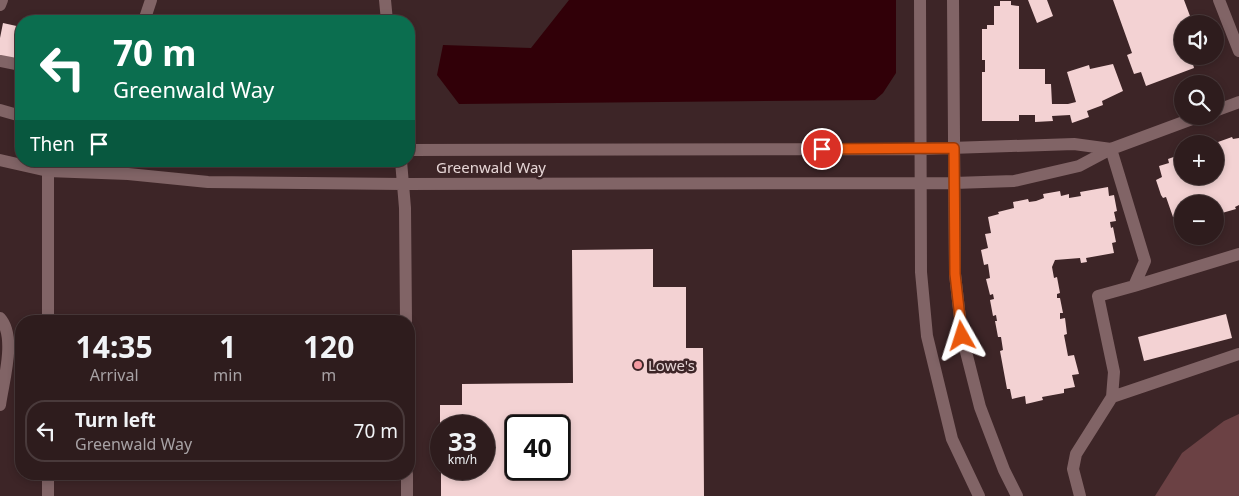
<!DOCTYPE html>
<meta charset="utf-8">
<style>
:root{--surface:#2e1c1d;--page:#362526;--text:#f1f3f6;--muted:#a7a1a4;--line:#493a3b}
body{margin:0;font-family:"Noto Sans",sans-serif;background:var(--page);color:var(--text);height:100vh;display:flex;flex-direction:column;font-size:19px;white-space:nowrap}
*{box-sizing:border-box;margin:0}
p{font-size:16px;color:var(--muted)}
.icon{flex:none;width:28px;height:28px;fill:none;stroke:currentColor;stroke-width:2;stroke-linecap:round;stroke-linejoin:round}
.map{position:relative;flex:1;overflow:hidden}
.sheet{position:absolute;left:15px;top:315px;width:400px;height:165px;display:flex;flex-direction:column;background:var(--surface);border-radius:20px;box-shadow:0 2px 8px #0003,0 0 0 1px var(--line)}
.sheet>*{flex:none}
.guide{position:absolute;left:15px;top:15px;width:400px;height:152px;border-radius:20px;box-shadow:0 2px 8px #0003,0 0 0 1px var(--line);background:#0b6e4f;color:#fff;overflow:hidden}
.tools{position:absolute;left:1174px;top:15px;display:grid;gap:10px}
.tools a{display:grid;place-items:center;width:50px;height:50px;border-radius:50%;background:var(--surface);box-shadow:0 2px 8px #0003,0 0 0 1px var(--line);font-size:25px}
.speed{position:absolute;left:430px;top:415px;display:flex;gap:10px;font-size:25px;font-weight:700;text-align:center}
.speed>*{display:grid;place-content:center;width:65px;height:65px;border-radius:50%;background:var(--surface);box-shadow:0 2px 8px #0003,0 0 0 1px var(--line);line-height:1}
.speed small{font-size:12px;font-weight:400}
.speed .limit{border:2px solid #111;border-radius:8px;background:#fff;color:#111}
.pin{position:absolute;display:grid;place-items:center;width:42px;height:42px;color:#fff;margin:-21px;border:2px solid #fff;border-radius:50%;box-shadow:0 1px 5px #0007}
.me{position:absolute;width:55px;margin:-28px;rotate:354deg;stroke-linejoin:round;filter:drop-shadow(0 0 4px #0008)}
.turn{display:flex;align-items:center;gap:18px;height:105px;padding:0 15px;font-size:22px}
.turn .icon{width:65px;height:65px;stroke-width:2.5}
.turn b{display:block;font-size:35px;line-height:42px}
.then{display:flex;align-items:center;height:48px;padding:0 15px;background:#0003;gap:10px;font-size:19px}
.eta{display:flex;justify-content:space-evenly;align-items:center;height:85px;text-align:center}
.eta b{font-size:30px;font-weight:700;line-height:35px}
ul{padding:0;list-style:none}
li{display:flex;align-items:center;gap:15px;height:62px;margin:0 10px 8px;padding:0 5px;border:2px solid var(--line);border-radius:20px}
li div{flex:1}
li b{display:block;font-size:19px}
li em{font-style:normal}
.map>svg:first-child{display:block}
</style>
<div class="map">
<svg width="1239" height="496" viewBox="0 0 1239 496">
<rect width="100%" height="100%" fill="#3d2527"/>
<path fill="#6b4144" d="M1239,414V496H1155L1182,453L1224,421Z"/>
<path fill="#310008" d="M569,0H896V73L883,93L875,100L459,104L437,75L443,45L531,48Z"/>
<path fill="#f3d2d3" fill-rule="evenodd" d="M1028,0H1047L1053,16L1037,23Z
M1113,0H1184L1193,24H1182V56H1204L1205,60L1193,64L1194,68L1146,86L1141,72L1134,74L1127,55L1132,53Z
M1000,1H1011V5L1019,6V69H1045V84H1051L1052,104H1068L1076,102L1067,72L1089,65L1090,69L1113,64L1123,91L1102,101L1103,105L1087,111L1089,117L1072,123L1070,115L1052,116L1053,121L1035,122V115H1019V121H982V72H985V60H982V29H987V25H994V6H1000Z
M3,23L21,27V61L0,56V38Z
M1232,137L1233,139L1239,138V205L1235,207L1236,209L1222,213L1223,216L1215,219V204H1182V225L1181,226L1177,216L1173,217L1166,197L1163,198L1161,195L1156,180L1162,177L1159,166L1169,163L1168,159L1182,154V176H1215V148L1220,146L1218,142Z
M1108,187L1109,196L1114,195L1117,211L1114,212L1116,221L1110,222L1111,228L1113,227L1116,242L1112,243L1114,253L1086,258L1087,262L1081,263L1080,258L1055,260L1052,267L1054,278L1057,277L1060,293L1057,294V298H1060L1063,313H1060V319L1065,318L1067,334L1064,335L1068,356L1074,355L1079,374L1072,375L1075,387L1064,389V393L1042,397L1043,400L1026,404L1025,396L1012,399L1010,389H1007L1000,351L1003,350L1001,337H998L995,321H997L996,315L993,316L990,300L994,299L993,294L990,295L986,279L990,278L988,264L984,265L981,250L988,248L985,234L991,233L988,217L999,214L998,212L1014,208L1013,202L1028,199L1029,202L1036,201L1044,198L1043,194L1060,191L1061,196L1069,194V198L1081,196L1080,192Z
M653,249V287H686V348H703L704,496H441V469H484V426H440V405H462V384L573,383L572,250ZM516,426H559V469H516Z
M1226,314L1232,338L1144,361L1138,337Z"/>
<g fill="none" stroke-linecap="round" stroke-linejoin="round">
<path stroke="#816466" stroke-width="12" d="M385,0L387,21
M920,0L921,272L927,336L952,439L979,496
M953,0L955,274L962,336L980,407L1004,470L1017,496
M1219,0L1239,51
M0,5L2,0
M144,21L151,0
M0,61L21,65
M0,110L21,116
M1215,111L1239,102
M409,150L920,149L1074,144L1111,149
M0,160L48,171L128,174L208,182L403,184L954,183L1014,181L1079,166L1111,149L1200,116
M401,161L405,208L406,321
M1134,286L1239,254
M0,318C17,337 3,382 0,405
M48,321V171L79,161
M1112,397L1239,354
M48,474V496
M407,474V496
M1080,496L1073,469L1076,454L1112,397L1114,372L1098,296L1134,286L1145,261L1111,149"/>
</g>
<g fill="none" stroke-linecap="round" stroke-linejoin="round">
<defs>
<path id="route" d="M822,149L954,148L955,274L962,336"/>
</defs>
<use href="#route" stroke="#983908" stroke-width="12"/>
<use href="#route" stroke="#ea580c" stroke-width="9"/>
</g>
<circle fill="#f49aa1" stroke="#3d2527" stroke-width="2" cx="638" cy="365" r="5"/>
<g text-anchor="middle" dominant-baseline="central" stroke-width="5" stroke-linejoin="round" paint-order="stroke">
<g font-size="15" fill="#e6d6d6" stroke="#3d2527">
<text x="491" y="167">Greenwald Way</text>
</g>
<g font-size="15" fill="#e6d6d6" stroke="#3d2527" text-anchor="start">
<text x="648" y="365">Lowe's</text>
</g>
</g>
</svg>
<div class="tools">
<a><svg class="icon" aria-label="sound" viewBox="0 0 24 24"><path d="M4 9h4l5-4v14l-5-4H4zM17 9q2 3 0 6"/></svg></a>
<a><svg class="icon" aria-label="search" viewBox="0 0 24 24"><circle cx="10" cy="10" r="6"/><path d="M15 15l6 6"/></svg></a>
<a>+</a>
<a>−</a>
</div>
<div class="speed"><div>33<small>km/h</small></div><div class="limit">40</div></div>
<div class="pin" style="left:822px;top:149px;background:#d93025"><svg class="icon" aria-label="arrive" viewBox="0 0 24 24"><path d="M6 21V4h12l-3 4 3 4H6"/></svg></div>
<svg class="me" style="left:962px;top:336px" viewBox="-20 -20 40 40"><path d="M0-17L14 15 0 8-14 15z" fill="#ea580c" stroke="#fff" stroke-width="4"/></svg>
<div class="guide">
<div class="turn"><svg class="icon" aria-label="left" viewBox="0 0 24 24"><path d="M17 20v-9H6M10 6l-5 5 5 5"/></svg><div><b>70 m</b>Greenwald Way</div></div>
<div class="then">Then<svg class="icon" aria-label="arrive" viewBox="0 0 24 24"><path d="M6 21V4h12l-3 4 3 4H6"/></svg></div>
</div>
<section class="sheet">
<div class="eta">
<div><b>14:35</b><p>Arrival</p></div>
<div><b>1</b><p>min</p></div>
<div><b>120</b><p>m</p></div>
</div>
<ul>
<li><svg class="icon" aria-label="left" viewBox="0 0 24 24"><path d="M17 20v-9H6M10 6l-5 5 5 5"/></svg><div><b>Turn left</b><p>Greenwald Way</p></div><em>70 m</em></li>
</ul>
</section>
</div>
